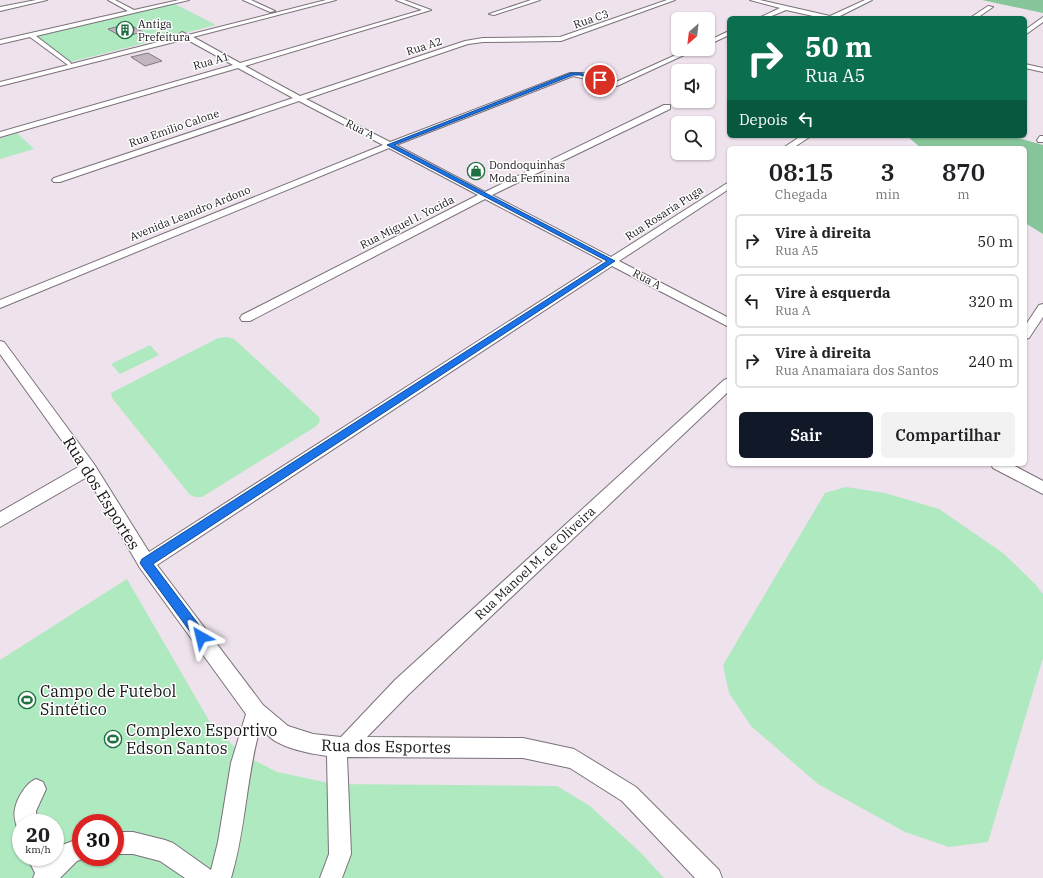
<!DOCTYPE html>
<html lang="pt">
<meta charset="utf-8">
<style>
:root{--surface:#fff;--page:#f2f2f2;--text:#202124;--muted:#757577;--line:#e0e0e0;--accent:#111827}
body{margin:0;font-family:"IBM Plex Serif",serif;background:var(--page);color:var(--text);height:100vh;display:flex;flex-direction:column;font-size:15px;white-space:nowrap}
*{box-sizing:border-box;margin:0}
p{font-size:13px;color:var(--muted)}
.icon{flex:none;width:22px;height:22px;fill:none;stroke:currentColor;stroke-width:2;stroke-linecap:round;stroke-linejoin:round}
.map{position:relative;flex:1;overflow:hidden}
.side{position:absolute;left:727px;top:146px;width:300px;height:320px;display:flex;flex-direction:column;background:var(--surface);border-radius:6px;box-shadow:0 1px 3px #0004}
.side>*{flex:none}
.banner{position:absolute;left:727px;top:16px;width:300px;height:122px;border-radius:6px;box-shadow:0 1px 3px #0004;background:#0b6e4f;color:#fff;overflow:hidden}
.needle{width:26px;rotate:208deg}
.tools{position:absolute;left:671px;top:12px;display:grid;gap:8px}
.tools a{display:grid;place-items:center;width:44px;height:44px;border-radius:6px;background:var(--surface);box-shadow:0 1px 3px #0004;font-size:20px}
.speed{position:absolute;left:12px;top:814px;display:flex;gap:8px;font-size:20px;font-weight:700;text-align:center}
.speed>*{display:grid;place-content:center;width:52px;height:52px;border-radius:50%;background:var(--surface);box-shadow:0 1px 3px #0004;line-height:1}
.speed small{font-size:10px;font-weight:400}
.speed .limit{border:6px solid #d22;background:#fff;color:#111}
.pin{position:absolute;display:grid;place-items:center;width:34px;height:34px;color:#fff;margin:-17px;border:2px solid #fff;border-radius:50%;box-shadow:0 1px 4px #0007}
.me{position:absolute;width:44px;margin:-22px;rotate:323deg;stroke-linejoin:round;filter:drop-shadow(0 0 3px #0008)}
.turn{display:flex;align-items:center;gap:14px;height:84px;padding:0 12px;font-size:18px}
.turn .icon{width:52px;height:52px;stroke-width:2.5}
.turn b{display:block;font-size:28px;line-height:34px}
.then{display:flex;align-items:center;height:38px;padding:0 12px;background:#0003;gap:8px;font-size:15px}
.eta{display:flex;justify-content:space-evenly;align-items:center;height:68px;text-align:center}
.eta b{font-size:24px;font-weight:600;line-height:28px}
.primary-button{display:flex;gap:8px;margin-top:auto;padding:8px 12px}
.primary-button a{flex:1;height:46px;border-radius:6px;background:var(--accent);color:#fff;font-size:16px;font-weight:600;line-height:46px;text-align:center}
.primary-button a+a{background:var(--page);color:var(--text)}
ul{padding:0;list-style:none}
li{display:flex;align-items:center;gap:12px;height:54px;margin:0 8px 6px;padding:0 4px;border:2px solid var(--line);border-radius:6px}
li div{flex:1}
li b{display:block;font-size:15px}
li em{font-style:normal}
.map>svg:first-child{display:block}
</style>
<div class="map">
<svg width="1043" height="878" viewBox="0 0 1043 878">
<rect width="100%" height="100%" fill="#eee2ec"/>
<path fill="#afe9c0" fill-rule="evenodd" d="M173,3L216,25L70,62L34,35Z
M17,133L34,149L0,159V138Z
M227,337L234,339L320,418L319,423L315,427L202,497H195L190,495L112,398L111,393L218,338Z
M150,345L159,355L120,374L111,364Z
M846,487L885,493L939,509L1003,553L1035,584L1043,594V658L988,842L949,847L905,832L818,784L751,726L729,693L723,665L825,493Z
M127,579L211,724L242,754L277,772L334,784L557,786L590,806L641,853L664,878H0V660ZM21,823H55V857H21ZM81,823H115V857H81Z"/>
<path fill="#87c69b" d="M982,0H1043V13Z
M907,136H1011L1043,145V234L1025,223V148H921Z"/>
<path fill="#c1b6bf" stroke="#817780" d="M128,24L143,32L122,37L108,29Z
M148,53L162,61L145,66L131,57Z"/>
<g fill="none" stroke-linecap="round" stroke-linejoin="round">
<defs>
<path id="minor" d="M36,0H47L0,11V7Z
M108,0H115L134,10L179,0H189L36,36L70,62L71,64L182,36L179,34L182,32L188,35L326,0H336L193,37L240,63L422,10L396,0H404L431,10L245,66L300,96L465,41L483,38L560,37L667,0H675L561,41L483,42L468,44L306,99L390,142L570,73H584L616,82L689,49H697L617,86L573,76L396,145L485,192L664,105H670V109L492,195L611,257L729,182V189L619,261L729,318V327L612,266L157,565L263,705L288,726L313,734L341,737L395,680L724,380L729,378V391L409,694L367,737L523,738L574,749L636,787L719,870L722,878H695L622,801L570,768L523,758L347,757L351,854L342,878H320L329,854L327,756C312,754 288,749 275,741C270,738 265,732 260,728C246,777 246,829 231,878H185L160,861L133,854H115V832H133L165,840L173,843L211,870L218,842L231,763L246,714L140,568L87,477L0,527V512L80,466L0,354V341L4,342L94,464L149,552L603,261L485,199L250,321H242L240,318L242,315L478,195L389,148L0,308V300L383,145L299,101L60,182H54L52,180L54,178L293,98L238,68L0,137V132L233,65L186,39L0,86V82L68,65L30,37L0,44V40L128,11Z
M243,0H251L275,11L270,12Z
M531,0H540L494,15L489,14Z
M750,0H760L830,16L865,0H872L836,18H822L786,10L767,18H759L780,8Z
M988,6L993,7L977,18H970Z
M1043,17V22L1025,35V30Z
M729,31V35L708,45V41Z
M1025,64L1043,68V72L1025,68Z
M801,136H811L793,148H783Z
M1040,136H1043V142H1038L1037,140Z
M1043,304V317L1029,338L1025,339V326L1039,305Z
M991,464H1011L1043,481V494L993,468Z
M36,779L43,782L46,789L36,811L37,823H21V832L18,831C16,824 13,816 15,809C17,798 26,783 36,779Z
M81,838V857H88L77,861L60,878H33L35,873L27,857H55V852L62,845Z"/>
</defs>
<use href="#minor" stroke="#7b717a" stroke-width="2"/>
<use href="#minor" fill="#fff" fill-rule="evenodd"/>
</g>
<path fill="#1a73e8" stroke="#114b97" d="M571,73H580L603,80L600,82L580,75H573L394,145L615,261L153,564L205,633L206,637L205,641L201,643L197,641L142,566L140,563L142,559L607,261L387,145Z"/>
<defs>
<symbol id="building-ring" viewBox="-11 -11 22 22"><circle r="9.5" fill="#fff" stroke="#1f7041" stroke-width="1.5"/><path d="M-4-6H4V6H1V3H-1V6H-4ZM-2.5-4.3h1.7v1.8h-1.7ZM.8-4.3h1.7v1.8H.8ZM-2.5-1h1.7V.8h-1.7ZM.8-1h1.7V.8H.8Z" fill="#1f7041"/></symbol>
<symbol id="shop-ring" viewBox="-11 -11 22 22"><circle r="9.5" fill="#fff" stroke="#1f7041" stroke-width="1.5"/><path d="M-5-2.5h2.3a2.7 3.5 0 0 1 5.4 0H5L5.5 6h-11ZM-1.5-2.5h3a1.5 2.3 0 0 0-3 0Z" fill="#1f7041"/></symbol>
<symbol id="stadium-ring" viewBox="-11 -11 22 22"><circle r="9.5" fill="#fff" stroke="#1f7041" stroke-width="1.5"/><path d="M0-5a6.5 5 0 1 0 0 10a6.5 5 0 1 0 0-10ZM-3.5-1.8h7v3.6h-7Z" fill="#1f7041"/></symbol>
</defs>
<g fill-rule="evenodd">
<use href="#building-ring" x="115" y="20" width="20" height="20"/>
<use href="#shop-ring" x="466" y="161" width="20" height="20"/>
<use href="#stadium-ring" x="17" y="690" width="20" height="20"/>
<use href="#stadium-ring" x="103" y="729" width="20" height="20"/>
</g>
<g text-anchor="middle" dominant-baseline="central" stroke-width="3" stroke-linejoin="round" paint-order="stroke">
<g font-size="11" fill="#181518" stroke="#fff">
<text transform="translate(591 19) rotate(-19)">Rua C3</text>
<text transform="translate(424 46) rotate(-18)">Rua A2</text>
<text transform="translate(211 61) rotate(-16)">Rua A1</text>
<text transform="translate(174 128) rotate(-19)">Rua Emilio Calone</text>
<text transform="translate(360 129) rotate(27)">Rua A</text>
<text transform="translate(190 213) rotate(-22)">Avenida Leandro Ardono</text>
<text transform="translate(664 213) rotate(-33)">Rua Rosaria Puga</text>
<text transform="translate(407 222) rotate(-27)">Rua Miguel I. Yocida</text>
<text transform="translate(647 279) rotate(28)">Rua A</text>
</g>
<g font-size="11" fill="#181518" stroke="#fff" text-anchor="start">
<text x="138" y="24">Antiga<tspan x="138" dy="13">Prefeitura</tspan></text>
<text x="489" y="165">Dondoquinhas<tspan x="489" dy="13">Moda Feminina</tspan></text>
</g>
<g font-size="13" fill="#181518" stroke="#fff">
<text transform="translate(535 563) rotate(-43)">Rua Manoel M. de Oliveira</text>
</g>
<g font-size="16" fill="#181518" stroke="#fff">
<text transform="translate(102 493) rotate(58)">Rua dos Esportes</text>
<text transform="translate(386 746) rotate(1)">Rua dos Esportes</text>
</g>
<g font-size="16" fill="#181518" stroke="#fff" text-anchor="start">
<text x="40" y="691">Campo de Futebol<tspan x="40" dy="18">Sintético</tspan></text>
<text x="126" y="730">Complexo Esportivo<tspan x="126" dy="18">Edson Santos</tspan></text>
</g>
</g>
</svg>
<div class="tools">
<a><svg class="needle" viewBox="-14 -14 28 28"><path d="M0-13l5 13h-10z" fill="#e53935"/><path d="M0 13l5-13h-10z" fill="#757577"/></svg></a>
<a><svg class="icon" aria-label="sound" viewBox="0 0 24 24"><path d="M4 9h4l5-4v14l-5-4H4zM17 9q2 3 0 6"/></svg></a>
<a><svg class="icon" aria-label="search" viewBox="0 0 24 24"><circle cx="10" cy="10" r="6"/><path d="M15 15l6 6"/></svg></a>
</div>
<div class="speed"><div>20<small>km/h</small></div><div class="limit">30</div></div>
<div class="pin" style="left:600px;top:80px;background:#d93025"><svg class="icon" aria-label="arrive" viewBox="0 0 24 24"><path d="M6 21V4h12l-3 4 3 4H6"/></svg></div>
<svg class="me" style="left:201px;top:637px" viewBox="-20 -20 40 40"><path d="M0-17L14 15 0 8-14 15z" fill="#1a73e8" stroke="#fff" stroke-width="4"/></svg>
<div class="banner">
<div class="turn"><svg class="icon" aria-label="right" viewBox="0 0 24 24"><path d="M7 20v-9h11M14 6l5 5-5 5"/></svg><div><b>50 m</b>Rua A5</div></div>
<div class="then">Depois<svg class="icon" aria-label="left" viewBox="0 0 24 24"><path d="M17 20v-9H6M10 6l-5 5 5 5"/></svg></div>
</div>
<section class="side">
<div class="eta">
<div><b>08:15</b><p>Chegada</p></div>
<div><b>3</b><p>min</p></div>
<div><b>870</b><p>m</p></div>
</div>
<ul>
<li><svg class="icon" aria-label="right" viewBox="0 0 24 24"><path d="M7 20v-9h11M14 6l5 5-5 5"/></svg><div><b>Vire à direita</b><p>Rua A5</p></div><em>50 m</em></li>
<li><svg class="icon" aria-label="left" viewBox="0 0 24 24"><path d="M17 20v-9H6M10 6l-5 5 5 5"/></svg><div><b>Vire à esquerda</b><p>Rua A</p></div><em>320 m</em></li>
<li><svg class="icon" aria-label="right" viewBox="0 0 24 24"><path d="M7 20v-9h11M14 6l5 5-5 5"/></svg><div><b>Vire à direita</b><p>Rua Anamaiara dos Santos</p></div><em>240 m</em></li>
</ul>
<div class="primary-button"><a>Sair</a><a>Compartilhar</a></div>
</section>
</div>
